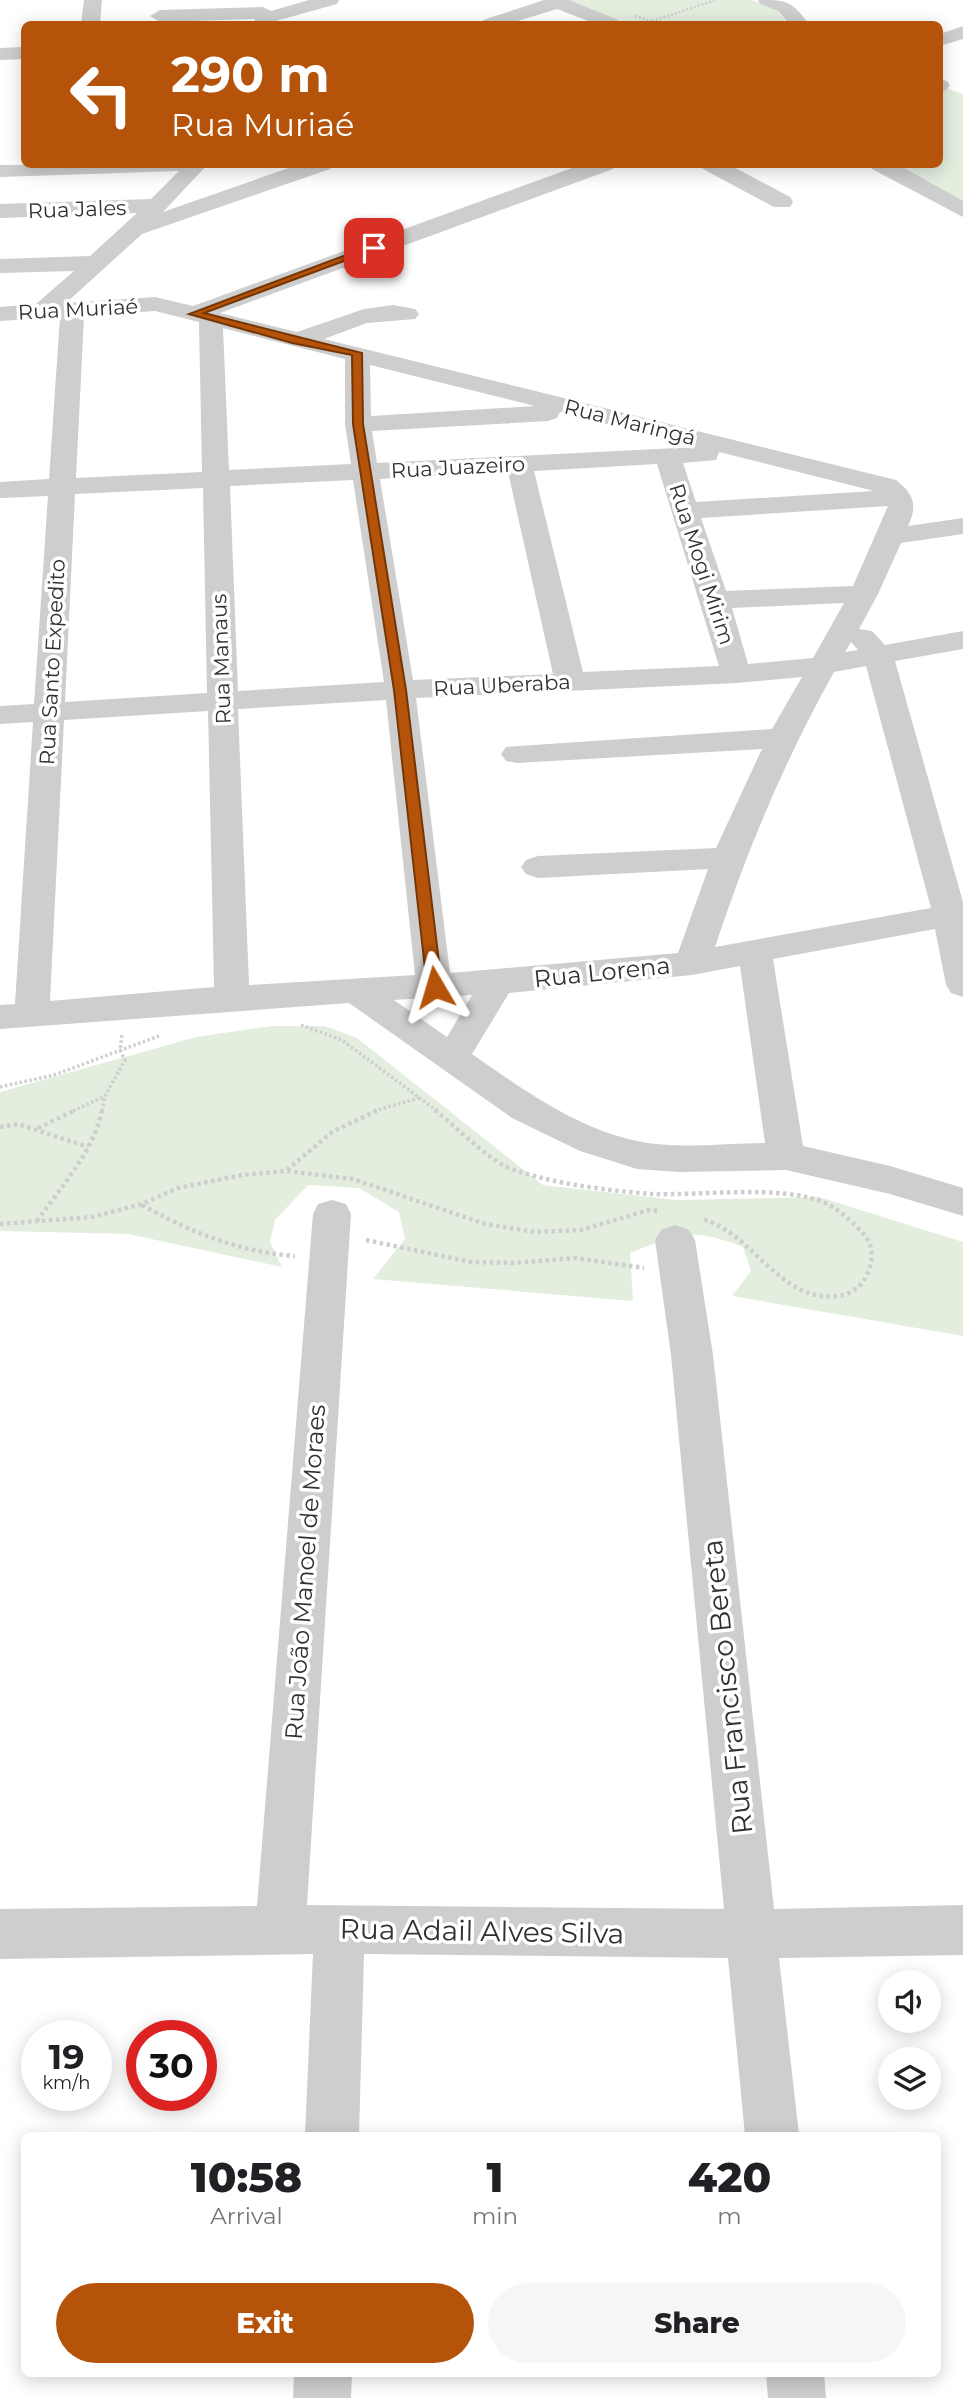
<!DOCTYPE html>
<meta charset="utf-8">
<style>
:root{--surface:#fff;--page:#f6f6f6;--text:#202124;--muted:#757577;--accent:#b45309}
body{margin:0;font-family:Montserrat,sans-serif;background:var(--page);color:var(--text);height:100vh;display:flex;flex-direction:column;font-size:26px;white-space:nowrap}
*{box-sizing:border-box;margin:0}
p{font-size:23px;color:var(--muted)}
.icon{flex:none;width:38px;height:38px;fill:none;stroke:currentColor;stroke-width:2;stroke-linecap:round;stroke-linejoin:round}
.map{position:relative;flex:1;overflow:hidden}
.panel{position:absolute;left:21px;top:2132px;width:920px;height:245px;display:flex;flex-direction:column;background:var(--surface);border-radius:10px;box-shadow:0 4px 18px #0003}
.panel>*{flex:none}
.guide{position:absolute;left:21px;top:21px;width:922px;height:147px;border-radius:10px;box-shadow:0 4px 18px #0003;background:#b45309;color:#fff;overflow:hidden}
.tools{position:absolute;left:878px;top:1970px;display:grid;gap:14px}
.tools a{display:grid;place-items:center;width:63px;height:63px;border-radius:50%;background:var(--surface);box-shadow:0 4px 18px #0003;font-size:35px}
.speed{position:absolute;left:21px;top:2020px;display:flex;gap:14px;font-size:35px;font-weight:700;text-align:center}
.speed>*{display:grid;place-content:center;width:91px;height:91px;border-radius:50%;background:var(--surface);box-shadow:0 4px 18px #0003;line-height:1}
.speed small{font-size:18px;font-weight:400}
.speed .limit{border:10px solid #d22;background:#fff;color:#111}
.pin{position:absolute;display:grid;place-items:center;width:60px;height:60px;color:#fff;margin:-30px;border-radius:14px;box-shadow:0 4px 10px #0006}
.me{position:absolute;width:77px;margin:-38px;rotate:353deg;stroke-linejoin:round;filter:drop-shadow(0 0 5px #0008)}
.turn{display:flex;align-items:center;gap:24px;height:147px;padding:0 35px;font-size:32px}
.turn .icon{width:91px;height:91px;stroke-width:2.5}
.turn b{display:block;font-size:49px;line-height:60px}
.eta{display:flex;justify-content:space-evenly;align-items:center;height:119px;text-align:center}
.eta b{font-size:42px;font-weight:800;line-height:49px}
.primary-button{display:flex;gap:14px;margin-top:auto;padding:14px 35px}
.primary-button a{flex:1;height:80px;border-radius:42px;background:var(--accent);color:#fff;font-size:28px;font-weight:800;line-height:80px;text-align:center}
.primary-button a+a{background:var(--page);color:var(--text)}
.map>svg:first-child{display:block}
</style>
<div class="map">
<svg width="963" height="2398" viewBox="0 0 963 2398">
<rect width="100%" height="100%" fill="#fff"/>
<path fill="#e3eedf" d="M564,0H752L776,10L788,24H622Z
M940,86L963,94V205L879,165L940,164Z
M271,1026H325L357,1038L543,1185L676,1200L819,1197L963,1242V1336L732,1296L751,1271L743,1247C692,1227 679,1233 630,1253L633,1301L373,1279L405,1239L399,1212L359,1188L308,1185L275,1220L270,1242L282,1267L128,1234L0,1231V1092L196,1037Z"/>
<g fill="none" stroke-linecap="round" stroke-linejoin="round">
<path stroke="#cecece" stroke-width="2.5" stroke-dasharray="2 2" stroke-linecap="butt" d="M635,16L660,24
M652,21L716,0"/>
<path stroke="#cecece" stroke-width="3.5" stroke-dasharray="2.5 2.5" stroke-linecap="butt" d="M301,1025L342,1040L437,1111
M0,1087L54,1075L159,1036
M73,1111L105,1096
M102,1111L105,1096L125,1060L120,1050L122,1034
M374,1111L419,1098"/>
<path stroke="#cecece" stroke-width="4.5" stroke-dasharray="3.5 3.5" stroke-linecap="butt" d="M435,1110C456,1127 477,1149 501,1164C513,1171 531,1175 546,1179C580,1187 616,1191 651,1194C700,1196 783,1184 825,1203C838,1209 849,1219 859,1229C874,1243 875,1258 866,1277C860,1288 849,1295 837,1296C780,1303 752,1232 702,1219
M0,1127L18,1124L88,1147
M38,1128L76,1110
M287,1170L332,1132L378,1110
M142,1205C190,1232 239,1252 295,1256
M37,1221C61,1187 94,1151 102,1110
M0,1224L92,1217L142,1204L178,1188L242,1175L286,1171L353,1179L485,1224L535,1232L581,1230L649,1210L659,1211
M366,1240L471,1262L513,1263L576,1258L644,1268"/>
<path fill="#cecece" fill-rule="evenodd" d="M84,0H102L100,24H81Z
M309,0H339L337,4L265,24L257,23L254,19L160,22L150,16L160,10L263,7L271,11Z
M544,0H569L618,20L621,24H596L557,9L508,24H480L483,20Z
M758,0C786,0 791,0 809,24H789L778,11L760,4Z
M963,26V39L940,46V34Z
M24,47V59L0,60V48Z
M940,79L947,81L950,85L947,90L940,92Z
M208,164L163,212L300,164H332L330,169L142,234L66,303L155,297L193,306L583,164H615L613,169L220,313L297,332L364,309L393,305L415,309L419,314L415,319L367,323L324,339L896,480C914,495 918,504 908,526L963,518V534L901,543L878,594L859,629L872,631L885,645L963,631V649L895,661L963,902V997L951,993L946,985L935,929L773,959L803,1146L890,1166L963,1188V1216L890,1194L786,1170L679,1172L637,1169L580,1151L512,1118L349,1003L0,1029V1005L15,1004L33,722L0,724V706L34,704L48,496L0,498V482L49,479L60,317L0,321V307L36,304L74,271L0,273V259L90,256L137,213L0,218V204L151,199L179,171L0,177V165ZM155,311L199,322L202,472L76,478L84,316ZM223,328L345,359V424L351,464L229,470ZM370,365L535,406L371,416ZM560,412L697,447L377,463L372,431L548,421L557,418ZM719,452L874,491L696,502L683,463L716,460ZM657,464L719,666L583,672L534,471ZM508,472L553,674L413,680L380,479ZM353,480L384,682L238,691L230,486ZM203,488L207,693L65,702L75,494ZM888,506L853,586L726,591L701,518ZM844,603L813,658L748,664L732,608ZM851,642L858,650L845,652ZM866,666L931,908L715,947C747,850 784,762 834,672ZM802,677L772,729L506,747L501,754L506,761L517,763L762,749L716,848L538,856L526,860L521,867L526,874L538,878L708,869L678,953L450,973L416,698L736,683ZM386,700L415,975L249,985L238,709ZM208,711L214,987L50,1001L64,720ZM740,966L765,1143C724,1143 678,1150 637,1141C576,1128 522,1089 472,1054L509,993L692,975ZM472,995L447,1037L394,1000Z
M701,164H728L790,197L793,202L790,207H774L703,169Z
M870,164H897L963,201V217L872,169Z
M332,1200L346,1204L351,1214L307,1905L724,1909L671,1355L655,1240L661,1230L675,1225L689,1230L695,1240L713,1355L774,1909L963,1905V1955L779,1958L799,2135H745L728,1958L364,1954L359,2135H305L313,1954L0,1959V1909L257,1906L313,1214L318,1204Z
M294,2373H352L351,2398H293Z
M766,2373H824L826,2398H768Z"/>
</g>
<path fill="#b45309" stroke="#753606" stroke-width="2" d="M370,246L379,248L204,313L362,353L363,424L406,690L442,987L435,992L427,987L394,690L353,424L352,355L292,343L189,314Z"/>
<g text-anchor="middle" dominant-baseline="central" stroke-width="7" stroke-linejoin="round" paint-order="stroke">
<g font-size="21" fill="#313131" stroke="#fff">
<text transform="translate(77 209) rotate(-2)">Rua Jales</text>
<text transform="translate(78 309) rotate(-3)">Rua Muriaé</text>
<text transform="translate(630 422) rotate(14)">Rua Maringá</text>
<text transform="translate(458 467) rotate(-3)">Rua Juazeiro</text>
<text transform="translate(702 564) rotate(72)">Rua Mogi Mirim</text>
<text transform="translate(221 659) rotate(-92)">Rua Manaus</text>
<text transform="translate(52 662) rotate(-87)">Rua Santo Expedito</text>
<text transform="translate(502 685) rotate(-3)">Rua Uberaba</text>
</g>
<g font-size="24" fill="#313131" stroke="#fff">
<text transform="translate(602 972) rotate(-6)">Rua Lorena</text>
<text transform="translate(305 1572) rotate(-86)">Rua João Manoel de Moraes</text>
</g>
<g font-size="28" fill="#313131" stroke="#fff">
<text transform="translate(727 1687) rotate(-96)">Rua Francisco Bereta</text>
<text transform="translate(482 1931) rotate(1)">Rua Adail Alves Silva</text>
</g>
</g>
</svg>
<div class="tools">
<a><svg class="icon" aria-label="sound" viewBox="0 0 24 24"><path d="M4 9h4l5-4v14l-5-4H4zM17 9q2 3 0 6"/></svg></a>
<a><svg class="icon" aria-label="layers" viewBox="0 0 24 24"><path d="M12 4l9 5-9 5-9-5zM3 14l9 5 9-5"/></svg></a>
</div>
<div class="speed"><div>19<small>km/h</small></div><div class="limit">30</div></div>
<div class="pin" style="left:374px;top:248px;background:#d93025"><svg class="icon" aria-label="arrive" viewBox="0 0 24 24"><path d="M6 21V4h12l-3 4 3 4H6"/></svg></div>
<svg class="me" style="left:435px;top:987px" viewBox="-20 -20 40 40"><path d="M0-17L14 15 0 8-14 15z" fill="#b45309" stroke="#fff" stroke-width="4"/></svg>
<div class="guide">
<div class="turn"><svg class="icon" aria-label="left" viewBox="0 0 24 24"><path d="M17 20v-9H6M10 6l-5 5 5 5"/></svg><div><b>290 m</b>Rua Muriaé</div></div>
</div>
<section class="panel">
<div class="eta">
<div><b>10:58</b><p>Arrival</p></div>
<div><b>1</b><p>min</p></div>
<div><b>420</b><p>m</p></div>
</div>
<div class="primary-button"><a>Exit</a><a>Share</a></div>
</section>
</div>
